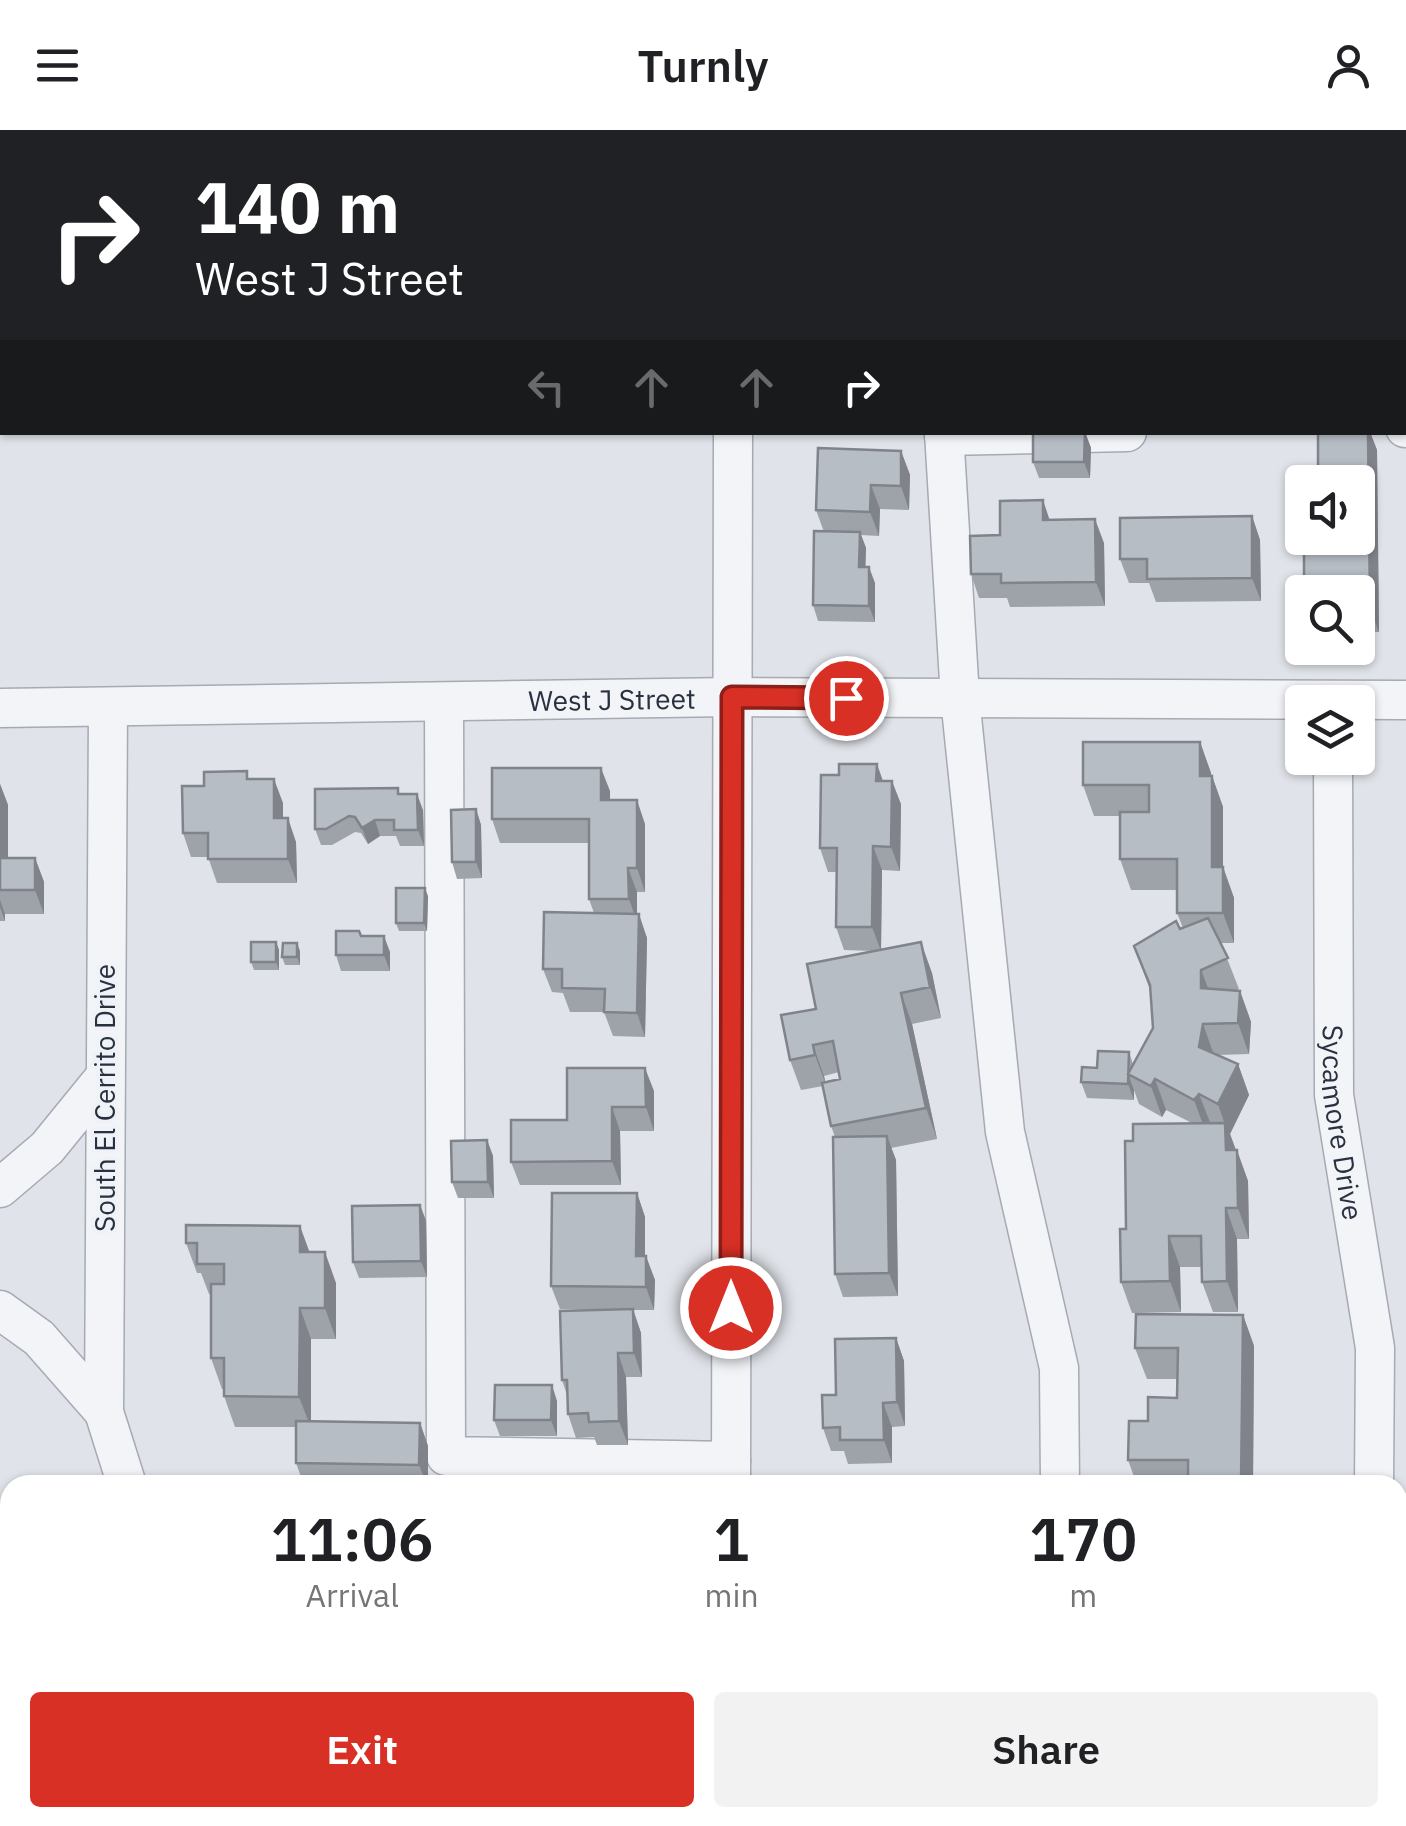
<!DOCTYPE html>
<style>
:root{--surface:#fff;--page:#f2f2f2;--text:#202124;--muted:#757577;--accent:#d93025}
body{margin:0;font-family:"IBM Plex Sans",sans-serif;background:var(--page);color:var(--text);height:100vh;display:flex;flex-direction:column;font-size:38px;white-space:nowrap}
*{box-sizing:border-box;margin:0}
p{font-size:32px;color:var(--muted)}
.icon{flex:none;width:55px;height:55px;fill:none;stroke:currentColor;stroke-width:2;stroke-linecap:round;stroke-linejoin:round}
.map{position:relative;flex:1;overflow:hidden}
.side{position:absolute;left:0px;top:1345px;width:1408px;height:352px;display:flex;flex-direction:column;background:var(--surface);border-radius:30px 30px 0 0;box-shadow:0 2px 8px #0004}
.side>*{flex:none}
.banner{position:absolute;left:0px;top:0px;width:1408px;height:305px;box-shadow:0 2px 8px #0004;background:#202124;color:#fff;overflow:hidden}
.fabs{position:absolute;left:1285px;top:335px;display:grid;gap:20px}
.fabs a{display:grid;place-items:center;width:90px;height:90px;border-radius:10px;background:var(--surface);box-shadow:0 2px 8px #0004;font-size:50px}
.pin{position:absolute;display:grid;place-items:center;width:85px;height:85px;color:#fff;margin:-42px;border:5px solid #fff;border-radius:50%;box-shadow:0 2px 10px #0007}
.me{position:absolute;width:110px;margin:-55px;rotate:0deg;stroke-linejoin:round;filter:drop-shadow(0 0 8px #0008)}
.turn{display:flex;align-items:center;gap:35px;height:210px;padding:0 30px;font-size:45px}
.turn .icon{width:130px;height:130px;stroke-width:2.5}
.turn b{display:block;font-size:70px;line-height:85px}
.lanes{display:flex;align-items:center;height:95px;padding:0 30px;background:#0003;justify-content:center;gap:50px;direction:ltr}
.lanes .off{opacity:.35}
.eta{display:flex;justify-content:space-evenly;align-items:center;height:170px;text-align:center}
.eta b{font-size:60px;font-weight:600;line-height:70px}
.action{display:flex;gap:20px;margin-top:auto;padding:20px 30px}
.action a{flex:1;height:115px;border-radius:10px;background:var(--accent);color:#fff;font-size:40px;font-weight:600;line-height:115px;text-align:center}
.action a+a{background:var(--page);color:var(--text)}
header{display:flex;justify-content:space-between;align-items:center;height:130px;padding:0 30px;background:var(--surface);font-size:45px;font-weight:600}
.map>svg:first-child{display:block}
</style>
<header><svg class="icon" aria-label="menu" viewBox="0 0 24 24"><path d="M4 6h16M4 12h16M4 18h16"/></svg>Turnly<svg class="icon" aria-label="person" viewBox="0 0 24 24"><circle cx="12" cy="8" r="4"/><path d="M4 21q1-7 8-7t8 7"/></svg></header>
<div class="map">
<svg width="1406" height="1696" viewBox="0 0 1406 1696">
<rect width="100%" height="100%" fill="#e0e3e9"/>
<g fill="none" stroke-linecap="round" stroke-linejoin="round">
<defs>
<g id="minor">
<path d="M734,0V2"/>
<path d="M945,2V0"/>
<path d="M0,21H2"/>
<path d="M1405,21H1406"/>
<path d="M1405,298L1406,297"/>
<path d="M944,302L960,568L1005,1002L1059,1238L1060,1355"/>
<path d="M944,306L1127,302"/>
<path d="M444,572L446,1326L731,1331"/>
<path id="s1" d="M0,578L732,567L1406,570"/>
<path d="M108,578L104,1282L127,1355"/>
<path id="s2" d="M1333,628L1334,965L1375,1218L1374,1355"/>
<path d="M0,1058L47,1018L104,948"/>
<path d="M0,1180L39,1208L104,1282"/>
<path d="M731,1355L733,302"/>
<path d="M1398,1667H1406"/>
<path d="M731,1688V1696"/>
<path d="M184,1696L185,1688"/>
<path d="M321,1696L335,1688"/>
<path d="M1373,1696V1688"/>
</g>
</defs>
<use href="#minor" stroke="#a5aab3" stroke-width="41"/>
<use href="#minor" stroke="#f3f4f7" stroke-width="38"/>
</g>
<path fill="#9da3a9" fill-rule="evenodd" d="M1085,302L1091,318L1090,348H1039L1033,332Z
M1318,302H1370L1377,320L1379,502H1358V462L1318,345Z
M901,321L910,345L909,380L880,379L879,406L861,405L866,418L865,437L875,453V492L818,491L813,475L824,402L816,380Z
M1252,386L1260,410L1261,471L1156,472L1149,453H1129L1120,429Z
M1050,390L1104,413L1105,476L1010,477L1007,468H979L971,444L1000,405Z
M1200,612L1223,677V737L1234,768V813H1221L1239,859L1234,861H1240L1251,892L1249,924L1218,925L1238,934L1249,965L1230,1004L1248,1051L1249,1109H1237L1238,1182H1213L1202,1152V1137H1180L1181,1182L1132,1183L1121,1152L1133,1011L1192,993L1166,980L1162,987L1139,974L1134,960V970L1087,968L1081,952L1097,938L1129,922L1133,934L1153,898L1150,860L1134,816L1183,798L1177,783V760H1131L1120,729V686H1094L1083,655Z
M877,634L883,651L901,674L900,741L882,740L881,820L932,843L941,888L912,894L937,1009L891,1018L896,1030L898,1166L843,1167L835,1144V1007L831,996L823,956L801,960L790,930L816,879L875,821L844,820L836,797V742H828L820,718L839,645ZM839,942L840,949L825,952L824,946Z
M250,649L283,673V688L296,712L297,753H217L208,727H191L183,703L204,656Z
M0,654L8,675V728H35L44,752V784H5V791H0Z
M610,661V670L645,694V762H637V784L647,808L645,907L613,906L604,882H570L563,863L552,862L543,839L594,783L589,769V713H500L492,689Z
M400,664L423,680L424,716H400L396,706H380L368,714L361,703L355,702L332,715H321L315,699Z
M476,679L481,695L482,748L457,749L452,732Z
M428,766L427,801H399L396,793Z
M361,806L390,822V841H341L336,825Z
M276,812L279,820V840H254L251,832Z
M300,821V835H285L282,827Z
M654,961V1001H620L621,1055H520L511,1032L567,990Z
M487,1010L493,1026L494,1068H458L452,1052Z
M637,1063L645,1087V1126L655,1150L654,1180H633L641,1203L642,1247H626L628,1315H597L594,1307L576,1308L568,1284L567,1265L562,1250L606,1180L560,1179L551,1156Z
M420,1075L426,1091L427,1147L359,1148L353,1132Z
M186,1095L309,1122L336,1153V1209H311V1291L420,1293L428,1316V1355H304L296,1333V1297H235L224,1266V1259H222L211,1228V1164H209L201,1143H197L186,1113Z
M1243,1185L1254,1216L1253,1355H1137L1128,1330L1148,1291L1177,1268L1178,1249H1147L1135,1218Z
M896,1208L904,1231L905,1296L892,1297V1333L848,1334L844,1321H831L823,1298L836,1265Z
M557,1271V1306H500L494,1290Z
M0,1443L10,1450V1616L0,1617Z"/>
<path fill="#80848a" d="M1085,302L1091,318L1090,348L1084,332Z
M1368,302H1370L1377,320L1379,502L1370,478Z
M901,321L910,345L909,380L901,356Z
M871,355L880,379L879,406L870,382Z
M1043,370L1051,394L1043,390Z
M1252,386L1260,410L1261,471L1252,448Z
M1095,389L1104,413L1105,476L1096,452Z
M860,402L866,418L865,453L859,437Z
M869,437L875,453V492L869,476Z
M1200,612L1211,643V677L1200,646Z
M877,634L885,658L876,651Z
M601,638L610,661V694L601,670Z
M1212,646L1223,677V768L1212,737Z
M274,649L283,673V712L274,688Z
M892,651L901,674L900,741L891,717Z
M0,654L8,675V752L0,730Z
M417,664L423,680L424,716L418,700Z
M637,670L645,694V762L637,738Z
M476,679L481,695L482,748L476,732Z
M288,688L296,712L297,753L288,729Z
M375,690L380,706L368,714L362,698Z
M873,716L882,740L881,821L872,797Z
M35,728L44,752V784L35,760Z
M1223,737L1234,768V813L1223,783Z
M628,738L637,762V792L629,769Z
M425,758L428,766L427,801L424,793Z
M0,770L5,784V791L0,777Z
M639,784L647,808L645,907L637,883Z
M384,806L390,822V841L384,825Z
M276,812L279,820V840L276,832Z
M921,812L932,843L941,888L930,857Z
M297,813L300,821V835L297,827Z
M1201,840L1213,871L1201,858Z
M1240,861L1251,892L1249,924L1238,893Z
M901,863L912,894L937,1009L926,978Z
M1203,894L1214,925L1199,917Z
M813,915L824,946L826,955L815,925Z
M1238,934L1249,965L1230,1004L1237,1024L1226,1020L1225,995L1218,974Z
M645,938L654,961V1001L646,977Z
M1128,944L1134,960V970L1128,954Z
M1155,949L1166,980L1162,987L1151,956Z
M1199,964L1211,995L1205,1000L1194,970Z
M612,977L620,1001L621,1055L612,1031Z
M887,1006L896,1030L898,1166L889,1143Z
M487,1010L493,1026L494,1068L488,1052Z
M1237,1020L1248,1051L1249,1109L1238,1078Z
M637,1063L645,1087V1150L636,1126Z
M420,1075L426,1091L427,1147L421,1131Z
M1226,1078L1237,1109L1238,1182L1227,1151Z
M300,1096L311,1126L300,1122Z
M1169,1106L1180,1137L1181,1182L1170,1151Z
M325,1122L336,1153V1209L325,1178Z
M646,1126L655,1150L654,1180L646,1157Z
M300,1178L311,1209V1298L299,1267Z
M633,1179L641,1203L642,1247L634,1223Z
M1243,1185L1254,1216L1253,1355H1241Z
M896,1208L904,1231L905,1296L897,1272Z
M618,1223L626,1247L628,1315L619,1291Z
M552,1255L557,1271V1306L551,1290Z
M883,1273L892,1297V1333L884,1310Z
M420,1293L428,1316V1355H427L419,1335Z"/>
<path fill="#b7bdc5" stroke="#80848a" stroke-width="2.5" d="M1033,302H1085L1084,332H1033Z
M1318,302H1368L1370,478H1358V462H1304V408H1358V352H1303V345H1318Z
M818,318L901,321V356L871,355L870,382L816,380Z
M1043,370V390L1095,389L1096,452L1001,453V444H971L970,406L1000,405V371Z
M1252,386V448L1147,449V429H1120V388Z
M814,401L860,402L859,437H869V476L813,475Z
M1083,612H1200V646H1212V737H1223V783H1177V729H1120V682H1149V655H1083Z
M839,634H877L876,651H892L891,717L873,716L872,797H836L837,718H820L821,645H839Z
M492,638H601V670H637V738H628L629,769H589V689H492Z
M247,641V649H274V688H288V729H208V703H183L182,656H204V642Z
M398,658V664H417L418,700H394V690H375L362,698L355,687L349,686L326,699H315V659Z
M476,679V732H452L451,680Z
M0,728H35V760H0Z
M396,758H425L424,793H396Z
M544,782L639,784L637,883L604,882L605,859L562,858V839H543Z
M1208,788L1228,828L1201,840V858L1240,861L1238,893L1203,894L1199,917L1238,934L1218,974L1199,964L1194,970L1155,949L1151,956L1128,944L1153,898L1150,855L1134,816L1176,791L1180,799Z
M336,801H359L361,806H384V825H336Z
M251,812H276V832H251Z
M921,812L930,857L901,863L926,978L831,996L822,953L840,949L833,911L813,915L815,925L790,930L781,885L816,879L807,834Z
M283,813H297V827H282Z
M1098,921L1129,922L1128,954L1081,952L1082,937L1097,938Z
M567,938H645L646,977H612V1031L511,1032V990H567Z
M1225,993L1226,1020H1237L1238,1078H1226L1227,1151L1202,1152L1201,1106H1169L1170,1151L1121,1152L1120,1099H1126L1125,1011H1133V994Z
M887,1006L889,1143L835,1144L833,1007Z
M487,1010L488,1052H452L451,1011Z
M552,1063H637L636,1126H646V1157L551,1156Z
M420,1075L421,1131L353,1132L352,1076Z
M186,1095L300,1096V1122H325V1178H300L299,1267L224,1266V1228H211V1154H224V1134H197V1113H186Z
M633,1179L634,1223H618L619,1291L589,1292L588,1283L568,1284L567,1250H562L560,1181Z
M1136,1184L1243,1185L1241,1355H1188V1330H1128L1129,1291H1148V1267L1177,1268L1178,1218H1135Z
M896,1208L897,1272L883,1273L884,1310H840V1297L823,1298L822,1265H836L835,1209Z
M495,1255H552L551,1290H494Z
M296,1291L420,1293L419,1335L296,1333Z
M0,1443L10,1450V1583L0,1585Z"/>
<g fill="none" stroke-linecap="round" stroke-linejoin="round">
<defs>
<path id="route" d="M731,1178L732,567L846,568"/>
</defs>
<use href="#route" stroke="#8d1f18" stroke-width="25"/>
<use href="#route" stroke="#d93025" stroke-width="18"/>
</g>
<g text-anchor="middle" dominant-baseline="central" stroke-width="8" stroke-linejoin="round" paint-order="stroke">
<g font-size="28" fill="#293140" stroke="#eff2f6">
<text stroke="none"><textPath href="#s1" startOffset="612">West J Street</textPath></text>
<text transform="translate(104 968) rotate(-90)">South El Cerrito Drive</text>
<text stroke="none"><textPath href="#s2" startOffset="365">Sycamore Drive</textPath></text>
</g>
</g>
</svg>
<div class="fabs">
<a><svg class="icon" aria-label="sound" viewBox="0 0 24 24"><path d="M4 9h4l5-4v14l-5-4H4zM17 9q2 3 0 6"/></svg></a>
<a><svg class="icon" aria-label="search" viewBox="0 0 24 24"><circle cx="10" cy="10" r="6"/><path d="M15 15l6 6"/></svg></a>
<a><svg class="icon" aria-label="layers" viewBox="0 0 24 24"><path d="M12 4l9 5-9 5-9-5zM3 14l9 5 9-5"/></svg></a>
</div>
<div class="pin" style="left:846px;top:568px;background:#d93025"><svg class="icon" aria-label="arrive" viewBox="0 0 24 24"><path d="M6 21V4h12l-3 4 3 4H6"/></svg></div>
<svg class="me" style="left:731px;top:1178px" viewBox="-20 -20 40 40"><circle r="17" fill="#d93025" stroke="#fff" stroke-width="3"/><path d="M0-11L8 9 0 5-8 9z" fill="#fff"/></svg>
<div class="banner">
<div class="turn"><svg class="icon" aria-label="right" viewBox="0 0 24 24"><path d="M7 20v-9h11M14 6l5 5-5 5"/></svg><div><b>140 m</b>West J Street</div></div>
<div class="lanes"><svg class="icon off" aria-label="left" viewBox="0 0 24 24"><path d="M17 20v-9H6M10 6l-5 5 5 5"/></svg><svg class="icon off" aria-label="ahead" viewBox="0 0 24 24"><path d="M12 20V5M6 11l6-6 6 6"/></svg><svg class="icon off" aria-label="ahead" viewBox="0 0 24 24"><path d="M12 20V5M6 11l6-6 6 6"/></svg><svg class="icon" aria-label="right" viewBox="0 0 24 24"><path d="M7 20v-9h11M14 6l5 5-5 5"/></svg></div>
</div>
<section class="side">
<div class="eta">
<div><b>11:06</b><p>Arrival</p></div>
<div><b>1</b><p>min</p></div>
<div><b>170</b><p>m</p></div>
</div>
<div class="action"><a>Exit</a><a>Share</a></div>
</section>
</div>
